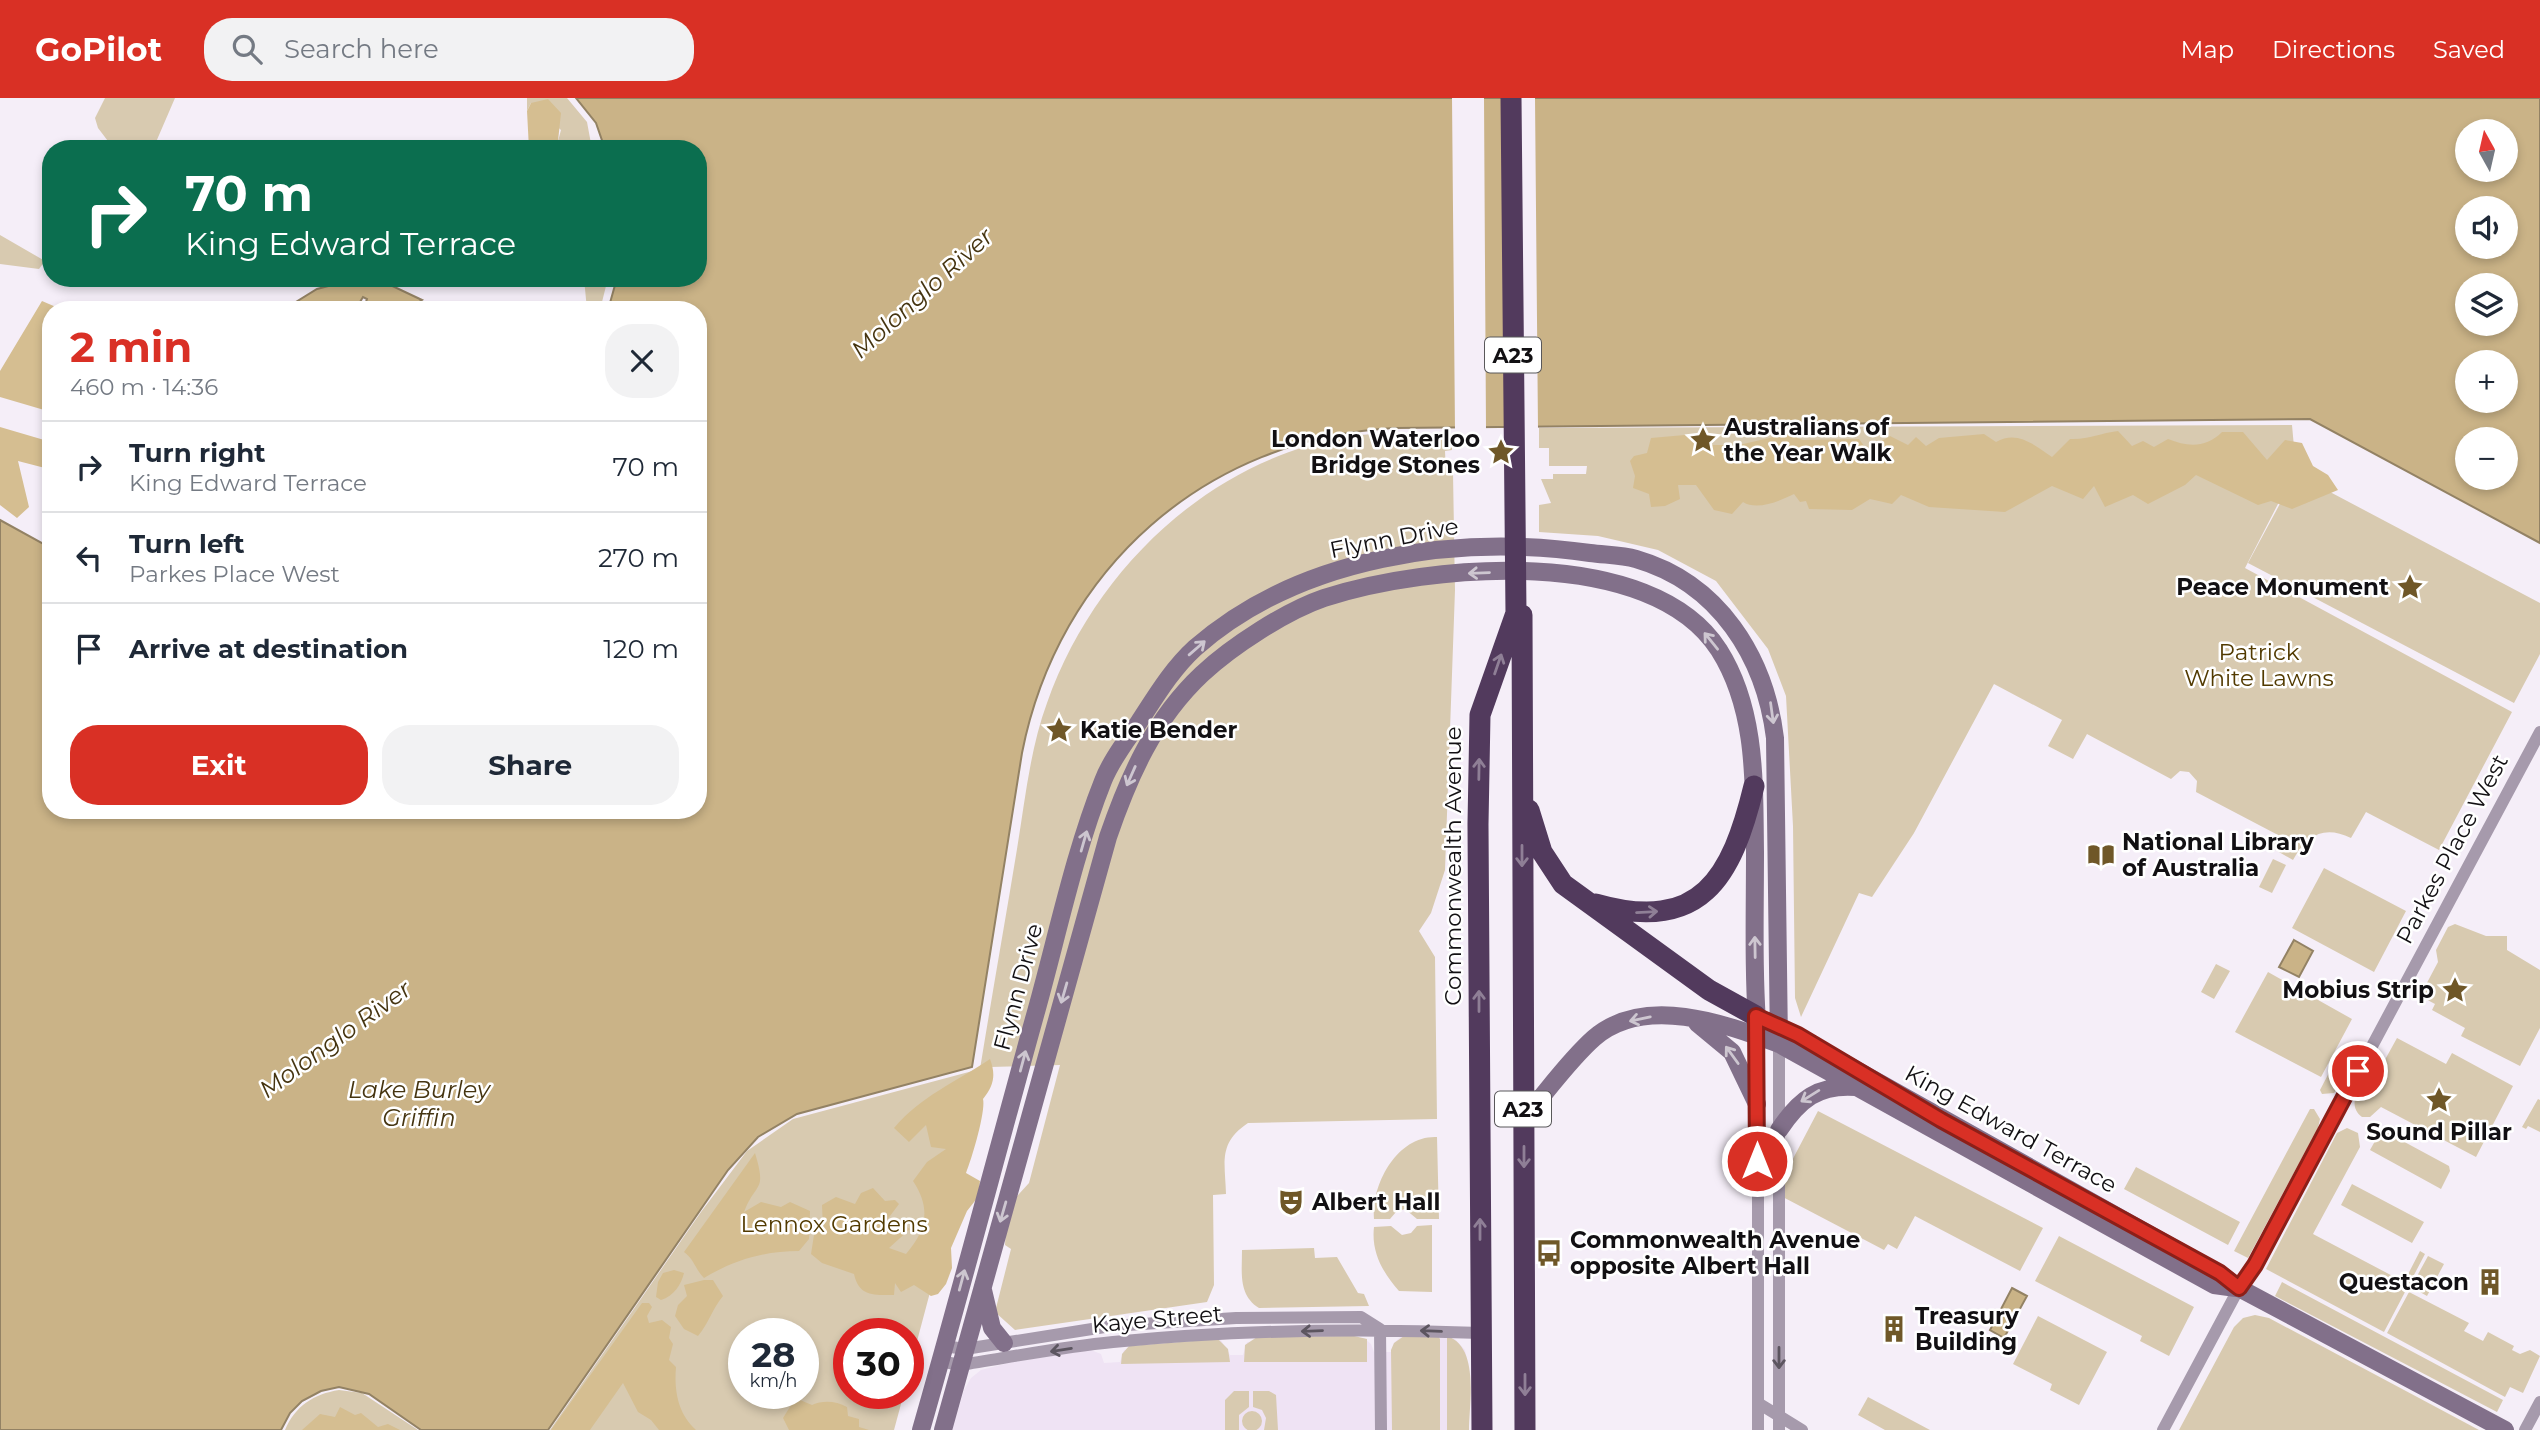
<!DOCTYPE html>
<meta charset="utf-8">
<style>
:root{--surface:#fff;--page:#f2f2f3;--text:#1f2937;--muted:#747a83;--line:#e0e1e3;--accent:#d93025}
body{margin:0;font-family:Montserrat,sans-serif;background:var(--page);color:var(--text);height:100vh;display:flex;flex-direction:column;font-size:26px;white-space:nowrap}
*{box-sizing:border-box;margin:0}
p{font-size:23px;color:var(--muted)}
.icon{flex:none;width:38px;height:38px;fill:none;stroke:currentColor;stroke-width:2;stroke-linecap:round;stroke-linejoin:round}
.map{position:relative;flex:1;overflow:hidden}
.drawer{position:absolute;left:42px;top:203px;width:665px;height:518px;display:flex;flex-direction:column;background:var(--surface);border-radius:28px;box-shadow:0 4px 10px #0003}
.drawer>*{flex:none}
.guide{position:absolute;left:42px;top:42px;width:665px;height:147px;border-radius:28px;box-shadow:0 4px 10px #0003;background:#0b6e4f;color:#fff;overflow:hidden}
.needle{width:46px;rotate:352deg}
.tools{position:absolute;left:2455px;top:21px;display:grid;gap:14px}
.tools a{display:grid;place-items:center;width:63px;height:63px;border-radius:50%;background:var(--surface);box-shadow:0 4px 10px #0003;font-size:35px}
.speed{position:absolute;left:728px;top:1220px;display:flex;gap:14px;font-size:35px;font-weight:700;text-align:center}
.speed>*{display:grid;place-content:center;width:91px;height:91px;border-radius:50%;background:var(--surface);box-shadow:0 4px 10px #0003;line-height:1}
.speed small{font-size:18px;font-weight:400}
.speed .limit{border:10px solid #d22;background:#fff;color:#111}
.pin{position:absolute;display:grid;place-items:center;width:60px;height:60px;color:#fff;margin:-30px;border:4px solid #fff;border-radius:50%;box-shadow:0 2px 7px #0007}
.me{position:absolute;width:77px;margin:-38px;rotate:0deg;stroke-linejoin:round;filter:drop-shadow(0 0 5px #0008)}
.turn{display:flex;align-items:center;gap:24px;height:147px;padding:0 28px;font-size:32px}
.turn .icon{width:91px;height:91px;stroke-width:2.5}
.turn b{display:block;font-size:49px;line-height:60px}
.round{display:grid;place-items:center;flex:none;width:74px;height:74px;border-radius:28px;background:var(--page)}
.headline{display:flex;align-items:center;justify-content:space-between;height:119px;padding:0 28px}
h1{font-size:42px;font-weight:700;line-height:52px;color:var(--accent)}
.button{display:flex;gap:14px;margin-top:auto;padding:14px 28px}
.button a{flex:1;height:80px;border-radius:28px;background:var(--accent);color:#fff;font-size:28px;font-weight:700;line-height:80px;text-align:center}
.button a+a{background:var(--page);color:var(--text)}
ul{padding:0;list-style:none}
li{display:flex;align-items:center;gap:21px;height:91px;padding:0 28px;border-top:2px solid var(--line)}
li div{flex:1}
li b{display:block;font-size:26px}
li em{font-style:normal}
header{display:flex;align-items:center;gap:42px;box-sizing:border-box;height:98px;padding:0 35px;background:var(--accent);color:#fff}
header strong{font-size:33px}
nav{display:flex;gap:38px;margin-inline-start:auto;font-size:24px}
.search{width:490px;height:63px;background:var(--page);display:flex;align-items:center;gap:18px;box-sizing:border-box;padding:0 24px;border-radius:28px;color:var(--muted);font-size:26px}
.map>svg:first-child{display:block}
</style>
<header>
<strong>GoPilot</strong>
<div class="search"><svg class="icon" aria-label="search" viewBox="0 0 24 24"><circle cx="10" cy="10" r="6"/><path d="M15 15l6 6"/></svg>Search here</div>
<nav><a>Map</a><a>Directions</a><a>Saved</a></nav>
</header>
<div class="map">
<svg width="2540" height="1332" viewBox="0 0 2540 1332">
<rect width="100%" height="100%" fill="#f5eef8"/>
<path fill="#efe3f4" d="M1438,1238L1455,1241L1465,1252L1468,1267L1469,1332H952L964,1292L971,1280L981,1272L1012,1264L1091,1252L1101,1256L1104,1265L1120,1264L1124,1252L1221,1242L1230,1257H1243L1247,1244L1364,1240L1371,1246L1374,1254H1391L1394,1245L1400,1239Z"/>
<path fill="#d8cab0" fill-rule="evenodd" d="M105,0H175L153,51H114L98,30L95,20Z
M527,0H567L587,24L592,51H566L558,43L561,32L531,5L527,13Z
M0,137L45,163L39,171L0,166Z
M584,180H608L600,212H587Z
M2292,327L2296,371L2245,470L2512,614L2439,752L2366,714L2351,740C2324,727 2307,737 2293,762L2272,750L2278,737L2196,694L2197,683L2189,674L2180,673L2171,681L2087,636L2073,661L2048,648L2062,622L1994,586L1914,735L1872,799L1859,795L1801,919L1795,900L1793,728L1786,598L1768,551L1716,483L1658,452L1598,438L1539,434V407L1551,405L1541,381H1553V376H1586L1587,368H1549V350H1539V330Z
M1452,336V352L1445,353L1446,375H1453L1455,492L1445,772L1431,815L1419,833L1435,859L1437,1021L1248,1025C1218,1045 1225,1064 1226,1096L1213,1097L1214,1187L1207,1204L1015,1232L995,1214L1011,1151L1005,1147L1007,1109L1029,1085L1060,967L990,969L908,1277V1236H849V1295H904L894,1332H550L701,1114L747,1053L793,1021L980,971C992,897 1005,824 1017,751C1025,703 1030,651 1047,605C1093,474 1207,363 1346,339C1379,333 1418,337 1452,336ZM744,1236H803V1295H744Z
M2296,376L2540,505V556L2514,605L2248,465Z
M2273,761L2286,767L2272,795L2259,789Z
M2324,770L2406,813L2374,874L2292,830Z
M2455,826L2486,838H2507V852L2540,872V930L2520,968L2461,938L2465,930L2432,912L2435,906L2420,898L2438,864L2436,852L2448,829Z
M2216,866L2230,873L2214,901L2201,894Z
M2268,874L2352,921L2321,979L2235,934Z
M2397,940L2446,966L2452,955L2513,988L2476,1059L2381,1009L2370,1019H2362C2345,1006 2361,986 2372,976L2376,978Z
M2332,969L2340,973L2341,986L2334,995L2322,996L2320,992Z
M2538,1001L2540,1002V1034L2528,1028L2526,1031L2522,1029Z
M2310,1011H2314L2320,1021L2318,1030L2248,1160L2234,1153Z
M1818,1013L2043,1130L2020,1173L1915,1118L1897,1151L1888,1146L1884,1152L1775,1095Z
M2347,1030L2358,1035L2360,1049L2313,1136L2404,1184L2420,1153L2425,1156L2384,1234L2266,1171L2337,1035Z
M2386,1034L2449,1068L2450,1073L2441,1091L2370,1052L2379,1036Z
M1437,1039L1439,1121H1417L1405,1111L1396,1114L1390,1121H1374C1371,1087 1397,1037 1437,1039Z
M2136,1069L2240,1124L2228,1147L2124,1091Z
M2352,1086L2424,1124L2412,1145L2341,1107Z
M1432,1127V1194L1399,1193C1383,1175 1371,1154 1374,1129L1391,1128L1402,1137L1411,1135L1417,1128Z
M2059,1138L2194,1209L2169,1258L2140,1243L2142,1238L2035,1183Z
M1314,1150L1315,1160L1337,1159L1358,1195L1364,1196L1369,1208L1259,1210C1238,1197 1242,1174 1242,1152Z
M2428,1158L2444,1166L2427,1198L2411,1189Z
M2282,1184L2503,1302L2497,1314L2275,1198Z
M2409,1194L2469,1225L2464,1233L2483,1243L2488,1234L2514,1248L2512,1252L2520,1256L2530,1252L2540,1258L2523,1295L2510,1289L2505,1299L2387,1235Z
M2255,1217L2269,1220L2479,1332H2179L2234,1229L2243,1220Z
M2038,1218L2107,1254L2079,1307L2050,1292L2052,1286L2013,1266Z
M1354,1238L1367,1241V1264H1244L1245,1247L1257,1239Z
M1404,1238H1438L1440,1241V1332H1392L1391,1252L1394,1245Z
M1447,1238C1480,1249 1469,1305 1469,1332H1447Z
M1218,1241L1228,1251L1230,1264L1121,1266L1122,1256L1129,1248Z
M339,1292L362,1295L418,1332H285C295,1308 314,1296 339,1292Z
M1234,1293H1249V1309L1239,1317V1332H1225V1302Z
M1253,1293H1269L1276,1297L1278,1332H1264L1266,1320L1262,1312L1253,1309Z
M1868,1299L1930,1332H1885L1858,1317Z
M1242 1323a10 10 0 1 1 20 0a10 10 0 1 1-20 0Z"/>
<path fill="#d5be91" d="M548,1L561,15L558,43L566,51H529L527,13L531,5Z
M42,203L63,212H51V314L0,299V273Z
M0,329L51,344V366L45,370L18,363L29,409L17,420L0,407Z
M2118,333L2132,348L2143,343L2154,349L2168,341C2188,349 2206,350 2222,334H2243L2267,362L2285,342L2302,345L2313,368L2328,377L2338,392L2292,411L2271,403L2258,407L2196,377L2185,387L2148,406L2133,397L2105,409L2094,388L2083,401L2052,388L2005,414L1929,409L1901,397L1892,406L1870,401L1852,412L1809,411L1806,403L1800,404L1794,396C1779,403 1757,413 1743,404L1732,416L1714,412L1696,387H1678L1680,401L1665,408L1651,409L1649,396L1633,390L1635,378L1630,363L1634,358L1647,355L1651,340L1696,336L1712,347H1739L1786,336L1803,342L1859,341L1867,352L1890,338L1908,347L1916,339L1926,348L1939,340L1984,336L1996,344C2017,332 2033,346 2052,359L2070,341C2088,342 2100,335 2118,333Z
M990,961C996,977 994,987 983,1001C986,1013 972,1060 966,1075L980,1083L978,1099L967,1113L951,1150L952,1170L946,1186L938,1196L931,1198L914,1187L901,1194L895,1185L894,1197C874,1197 859,1199 854,1176L822,1165L811,1156L814,1137L823,1130L822,1107L836,1099L855,1106L861,1095L873,1090L885,1103L895,1102L899,1106L887,1122L895,1121L910,1131L889,1150L906,1156C927,1132 931,1110 913,1083L927,1064L946,1051L931,1049L926,1027L909,1044L894,1030C921,998 956,984 990,961Z
M755,1055C767,1095 756,1083 744,1114L761,1104L781,1109L790,1104L810,1113L809,1141L799,1153C764,1153 734,1162 704,1180C695,1171 694,1161 684,1154Z
M674,1172L684,1175C681,1187 674,1198 661,1202L656,1199L658,1184L663,1175Z
M704,1182H713L723,1198C712,1211 709,1225 698,1238L684,1231L675,1218L678,1207L687,1198L684,1187Z
M642,1205H649L652,1209L647,1218L649,1225L662,1222L671,1229L669,1240L673,1246L669,1262L676,1269C674,1293 678,1316 696,1332H659L651,1322L638,1314L623,1285L590,1332H551Z
M800,1302L812,1307C823,1302 836,1303 847,1309L848,1318L859,1321V1329L869,1332H789L783,1320L793,1304Z
M340,1309L355,1317L361,1315L378,1329L388,1326L400,1332H302L320,1316L335,1319Z"/>
<path fill="#cab387" stroke="#938264" stroke-width="2" fill-rule="evenodd" d="M576,0H2540V445L2310,321L1394,330C1206,340 1058,471 1022,655L972,969L797,1016L758,1039L728,1072L548,1332H421L369,1296L339,1289L321,1293L302,1303L290,1315L281,1332H0V422L51,450V712H698V212H608L617,180H698V51H605L596,25ZM2468,33H2506V72H2468ZM2468,110H2506V149H2468ZM2468,187H2506V226H2468ZM2468,264H2506V303H2468ZM2468,341H2506V380H2468Z
M355,181L384,184L422,202L407,212H363L367,201L363,199L360,204H331L329,206L336,210L332,212H283L317,191Z
M2294,842L2313,853L2299,879L2279,869Z
M2012,1190L2027,1198L2004,1240L1990,1232Z"/>
<path fill="#f5eef8" d="M1452,0H1484L1486,332L1455,333Z
M1505,0H1535L1538,332H1507Z"/>
<g fill="none" stroke-linecap="round" stroke-linejoin="round">
<path stroke="#a69aac" stroke-width="12" d="M1758,938V1332
M1779,946V1332
M1380,1231L1381,1332
M944,1248L965,1251L1111,1228L1236,1220L1361,1219L1380,1231
M940,1263L960,1267C1011,1259 1062,1249 1113,1244C1236,1232 1358,1230 1481,1235
M1758,1305L1802,1332
M2163,1332L2239,1190L2255,1167L2540,634
M2525,1332L2540,1304"/>
<path stroke="#82708a" stroke-width="18" d="M1769,923L2220,1176L2239,1190L2505,1332
M1697,925L1732,954L1757,1006
M1523,1021C1546,995 1568,963 1594,940C1645,896 1725,926 1779,946L2214,1187L2236,1190
M1779,1032C1799,1002 1818,986 1856,989
M983,1192L992,1230L1004,1245
M921,1332C960,1196 996,1058 1034,921C1056,844 1073,758 1103,683C1111,662 1127,642 1139,624C1156,598 1172,571 1195,550C1300,458 1457,436 1590,455C1605,457 1622,457 1636,461C1719,485 1765,559 1775,640L1779,946
M943,1332L1108,739C1129,678 1154,621 1202,576C1232,548 1286,513 1324,500C1429,466 1651,446 1719,552C1757,612 1754,686 1755,754C1755,815 1753,877 1758,938"/>
<path stroke="#523a5d" stroke-width="21" d="M1522,517L1525,1332
M1529,712L1542,754L1563,786L1709,892L1756,918
M1596,806C1701,836 1732,779 1754,688
M1482,1332L1478,726L1480,617L1516,515L1511,0"/>
</g>
<defs><path id="oneway-shaft" d="M-6 0H5M1.5-3L5.5 0L1.5 3" fill="none" stroke-width="1.6" stroke-linecap="round" stroke-linejoin="round" transform="scale(1.75)"/></defs>
<g stroke="#cdc6d0">
<use href="#oneway-shaft" transform="translate(1479 475) rotate(178)"/>
<use href="#oneway-shaft" transform="translate(1711 543) rotate(-129)"/>
<use href="#oneway-shaft" transform="translate(1197 550) rotate(-41)"/>
<use href="#oneway-shaft" transform="translate(1772 615) rotate(82)"/>
<use href="#oneway-shaft" transform="translate(1131 678) rotate(114)"/>
<use href="#oneway-shaft" transform="translate(1084 743) rotate(-74)"/>
<use href="#oneway-shaft" transform="translate(1755 849) rotate(-91)"/>
<use href="#oneway-shaft" transform="translate(1064 895) rotate(106)"/>
<use href="#oneway-shaft" transform="translate(1640 921) rotate(168)"/>
<use href="#oneway-shaft" transform="translate(1732 957) rotate(-126)"/>
<use href="#oneway-shaft" transform="translate(1023 963) rotate(-75)"/>
<use href="#oneway-shaft" transform="translate(1810 998) rotate(148)"/>
<use href="#oneway-shaft" transform="translate(1003 1114) rotate(106)"/>
<use href="#oneway-shaft" transform="translate(962 1182) rotate(-75)"/>
</g>
<g stroke="#8f7f96">
<use href="#oneway-shaft" transform="translate(1498 566) rotate(-71)"/>
<use href="#oneway-shaft" transform="translate(1479 671) rotate(-89)"/>
<use href="#oneway-shaft" transform="translate(1522 758) rotate(90)"/>
<use href="#oneway-shaft" transform="translate(1647 814) rotate(-3)"/>
<use href="#oneway-shaft" transform="translate(1479 903) rotate(-90)"/>
<use href="#oneway-shaft" transform="translate(1524 1059) rotate(90)"/>
<use href="#oneway-shaft" transform="translate(1480 1131) rotate(-90)"/>
<use href="#oneway-shaft" transform="translate(1525 1287) rotate(90)"/>
</g>
<g stroke="#5c5560">
<use href="#oneway-shaft" transform="translate(1312 1233) rotate(178)"/>
<use href="#oneway-shaft" transform="translate(1431 1233) rotate(-178)"/>
<use href="#oneway-shaft" transform="translate(1061 1252) rotate(171)"/>
<use href="#oneway-shaft" transform="translate(1779 1260) rotate(90)"/>
</g>
<g fill="none" stroke-linecap="round" stroke-linejoin="round">
<defs>
<path id="route" d="M1757,1063L1756,918L1798,937L1941,1022L2220,1175L2239,1190L2255,1167L2358,973"/>
</defs>
<use href="#route" stroke="#8d1f18" stroke-width="18"/>
<use href="#route" stroke="#d93025" stroke-width="12"/>
</g>
<defs>
<symbol id="sight-bare" viewBox="-9 -9 18 18"><path d="M0-6L1.8-2.2L6-1.7L2.9 1.2L3.7 5.4L0 3.3L-3.7 5.4L-2.9 1.2L-6-1.7L-1.8-2.2Z" fill="#6f5728" stroke="#fff" stroke-width="2.5" paint-order="stroke"/></symbol>
<symbol id="library-bare" viewBox="-9 -9 18 18"><path d="M-6-4Q-3-5.5-.7-3.5V5Q-3 3-6 4ZM6-4Q3-5.5 .7-3.5V5Q3 3 6 4Z" fill="#6f5728" stroke="#fff" stroke-width="2.5" paint-order="stroke"/></symbol>
<symbol id="theatre-bare" viewBox="-9 -9 18 18"><path d="M-5-5.5Q0-4 5-5.5V0Q5 5 0 6Q-5 5-5 0ZM-3.3-2.5H-1v1.5H-3.3ZM1-2.5H3.3v1.5H1ZM-2.8 1Q0 5.5 2.8 1Z" fill="#6f5728" stroke="#fff" stroke-width="2.5" paint-order="stroke"/></symbol>
<symbol id="bus-bare" viewBox="-9 -9 18 18"><path d="M-5-6H5V4H4V6H2V4H-2V6H-4V4H-5ZM-3.5-4V0h7V-4ZM-3.5 1.2v1.5H-2V1.2ZM2 1.2v1.5H3.5V1.2Z" fill="#6f5728" stroke="#fff" stroke-width="2.5" paint-order="stroke"/></symbol>
<symbol id="building-bare" viewBox="-9 -9 18 18"><path d="M-4-6H4V6H1V3H-1V6H-4ZM-2.5-4.3h1.7v1.8h-1.7ZM.8-4.3h1.7v1.8H.8ZM-2.5-1h1.7V.8h-1.7ZM.8-1h1.7V.8H.8Z" fill="#6f5728" stroke="#fff" stroke-width="2.5" paint-order="stroke"/></symbol>
</defs>
<g fill-rule="evenodd">
<use href="#sight-bare" x="1684" y="323" width="38" height="38"/>
<use href="#sight-bare" x="1482" y="335" width="38" height="38"/>
<use href="#sight-bare" x="2391" y="470" width="38" height="38"/>
<use href="#sight-bare" x="1040" y="613" width="38" height="38"/>
<use href="#library-bare" x="2082" y="738" width="38" height="38"/>
<use href="#sight-bare" x="2436" y="873" width="38" height="38"/>
<use href="#sight-bare" x="2420" y="983" width="38" height="38"/>
<use href="#theatre-bare" x="1272" y="1085" width="38" height="38"/>
<use href="#bus-bare" x="1530" y="1136" width="38" height="38"/>
<use href="#building-bare" x="2471" y="1165" width="38" height="38"/>
<use href="#building-bare" x="1875" y="1212" width="38" height="38"/>
</g>
<g text-anchor="middle" dominant-baseline="central" stroke-width="5" stroke-linejoin="round" paint-order="stroke">
<g fill="#fff" stroke="#59585a" stroke-width="2">
<rect x="1485" y="239.5" width="56" height="35" rx="5"/>
<rect x="1495" y="993.5" width="56" height="35" rx="5"/>
</g>
<g font-size="21" font-weight="bold" fill="#121013">
<text x="1513" y="257">A23</text>
<text x="1523" y="1011">A23</text>
</g>
<g font-size="23" font-weight="bold" fill="#121013" stroke="#fff" text-anchor="start">
<text x="1724" y="329">Australians of<tspan x="1724" dy="26">the Year Walk</tspan></text>
<text x="1480" y="341" text-anchor="end">London Waterloo<tspan x="1480" dy="26">Bridge Stones</tspan></text>
<text x="2389" y="489" text-anchor="end">Peace Monument</text>
<text x="1080" y="632">Katie Bender</text>
<text x="2122" y="744">National Library<tspan x="2122" dy="26">of Australia</tspan></text>
<text x="2434" y="892" text-anchor="end">Mobius Strip</text>
<text x="2439" y="1034" text-anchor="middle">Sound Pillar</text>
<text x="1312" y="1104">Albert Hall</text>
<text x="1570" y="1142">Commonwealth Avenue<tspan x="1570" dy="26">opposite Albert Hall</tspan></text>
<text x="2469" y="1184" text-anchor="end">Questacon</text>
<text x="1915" y="1218">Treasury<tspan x="1915" dy="26">Building</tspan></text>
</g>
<g font-size="23" fill="#121013" stroke="#fff">
<text transform="translate(1394 440) rotate(-11)">Flynn Drive</text>
<text transform="translate(2452 751) rotate(-62)">Parkes Place West</text>
<text transform="translate(1453 768) rotate(-90)">Commonwealth Avenue</text>
<text transform="translate(1018 889) rotate(-75)">Flynn Drive</text>
<text transform="translate(2011 1031) rotate(29)">King Edward Terrace</text>
<text transform="translate(1157 1221) rotate(-5)">Kaye Street</text>
</g>
<g font-size="23" fill="#523a00" stroke="#fff">
<text x="2259" y="554">Patrick<tspan x="2259" dy="26">White Lawns</tspan></text>
<text x="834" y="1126">Lennox Gardens</text>
</g>
<g font-size="24" font-style="italic" fill="#453410" stroke="#fff">
<text transform="translate(922 195) rotate(-42)">Molonglo River</text>
<text transform="translate(335 941) rotate(-36)">Molonglo River</text>
<text x="419" y="991">Lake Burley<tspan x="419" dy="28">Griffin</tspan></text>
</g>
</g>
</svg>
<div class="tools">
<a><svg class="needle" viewBox="-14 -14 28 28"><path d="M0-13l5 13h-10z" fill="#e53935"/><path d="M0 13l5-13h-10z" fill="#747a83"/></svg></a>
<a><svg class="icon" aria-label="sound" viewBox="0 0 24 24"><path d="M4 9h4l5-4v14l-5-4H4zM17 9q2 3 0 6"/></svg></a>
<a><svg class="icon" aria-label="layers" viewBox="0 0 24 24"><path d="M12 4l9 5-9 5-9-5zM3 14l9 5 9-5"/></svg></a>
<a>+</a>
<a>−</a>
</div>
<div class="speed"><div>28<small>km/h</small></div><div class="limit">30</div></div>
<div class="pin" style="left:2358px;top:973px;background:#d93025"><svg class="icon" aria-label="arrive" viewBox="0 0 24 24"><path d="M6 21V4h12l-3 4 3 4H6"/></svg></div>
<svg class="me" style="left:1757px;top:1063px" viewBox="-20 -20 40 40"><circle r="17" fill="#d93025" stroke="#fff" stroke-width="3"/><path d="M0-11L8 9 0 5-8 9z" fill="#fff"/></svg>
<div class="guide">
<div class="turn"><svg class="icon" aria-label="right" viewBox="0 0 24 24"><path d="M7 20v-9h11M14 6l5 5-5 5"/></svg><div><b>70 m</b>King Edward Terrace</div></div>
</div>
<section class="drawer">
<div class="headline"><div><h1>2 min</h1><p>460 m · 14:36</p></div><a class="round"><svg class="icon" aria-label="close" viewBox="0 0 24 24"><path d="M6 6l12 12M18 6L6 18"/></svg></a></div>
<ul>
<li><svg class="icon" aria-label="right" viewBox="0 0 24 24"><path d="M7 20v-9h11M14 6l5 5-5 5"/></svg><div><b>Turn right</b><p>King Edward Terrace</p></div><em>70 m</em></li>
<li><svg class="icon" aria-label="left" viewBox="0 0 24 24"><path d="M17 20v-9H6M10 6l-5 5 5 5"/></svg><div><b>Turn left</b><p>Parkes Place West</p></div><em>270 m</em></li>
<li><svg class="icon" aria-label="arrive" viewBox="0 0 24 24"><path d="M6 21V4h12l-3 4 3 4H6"/></svg><div><b>Arrive at destination</b></div><em>120 m</em></li>
</ul>
<div class="button"><a>Exit</a><a>Share</a></div>
</section>
</div>
